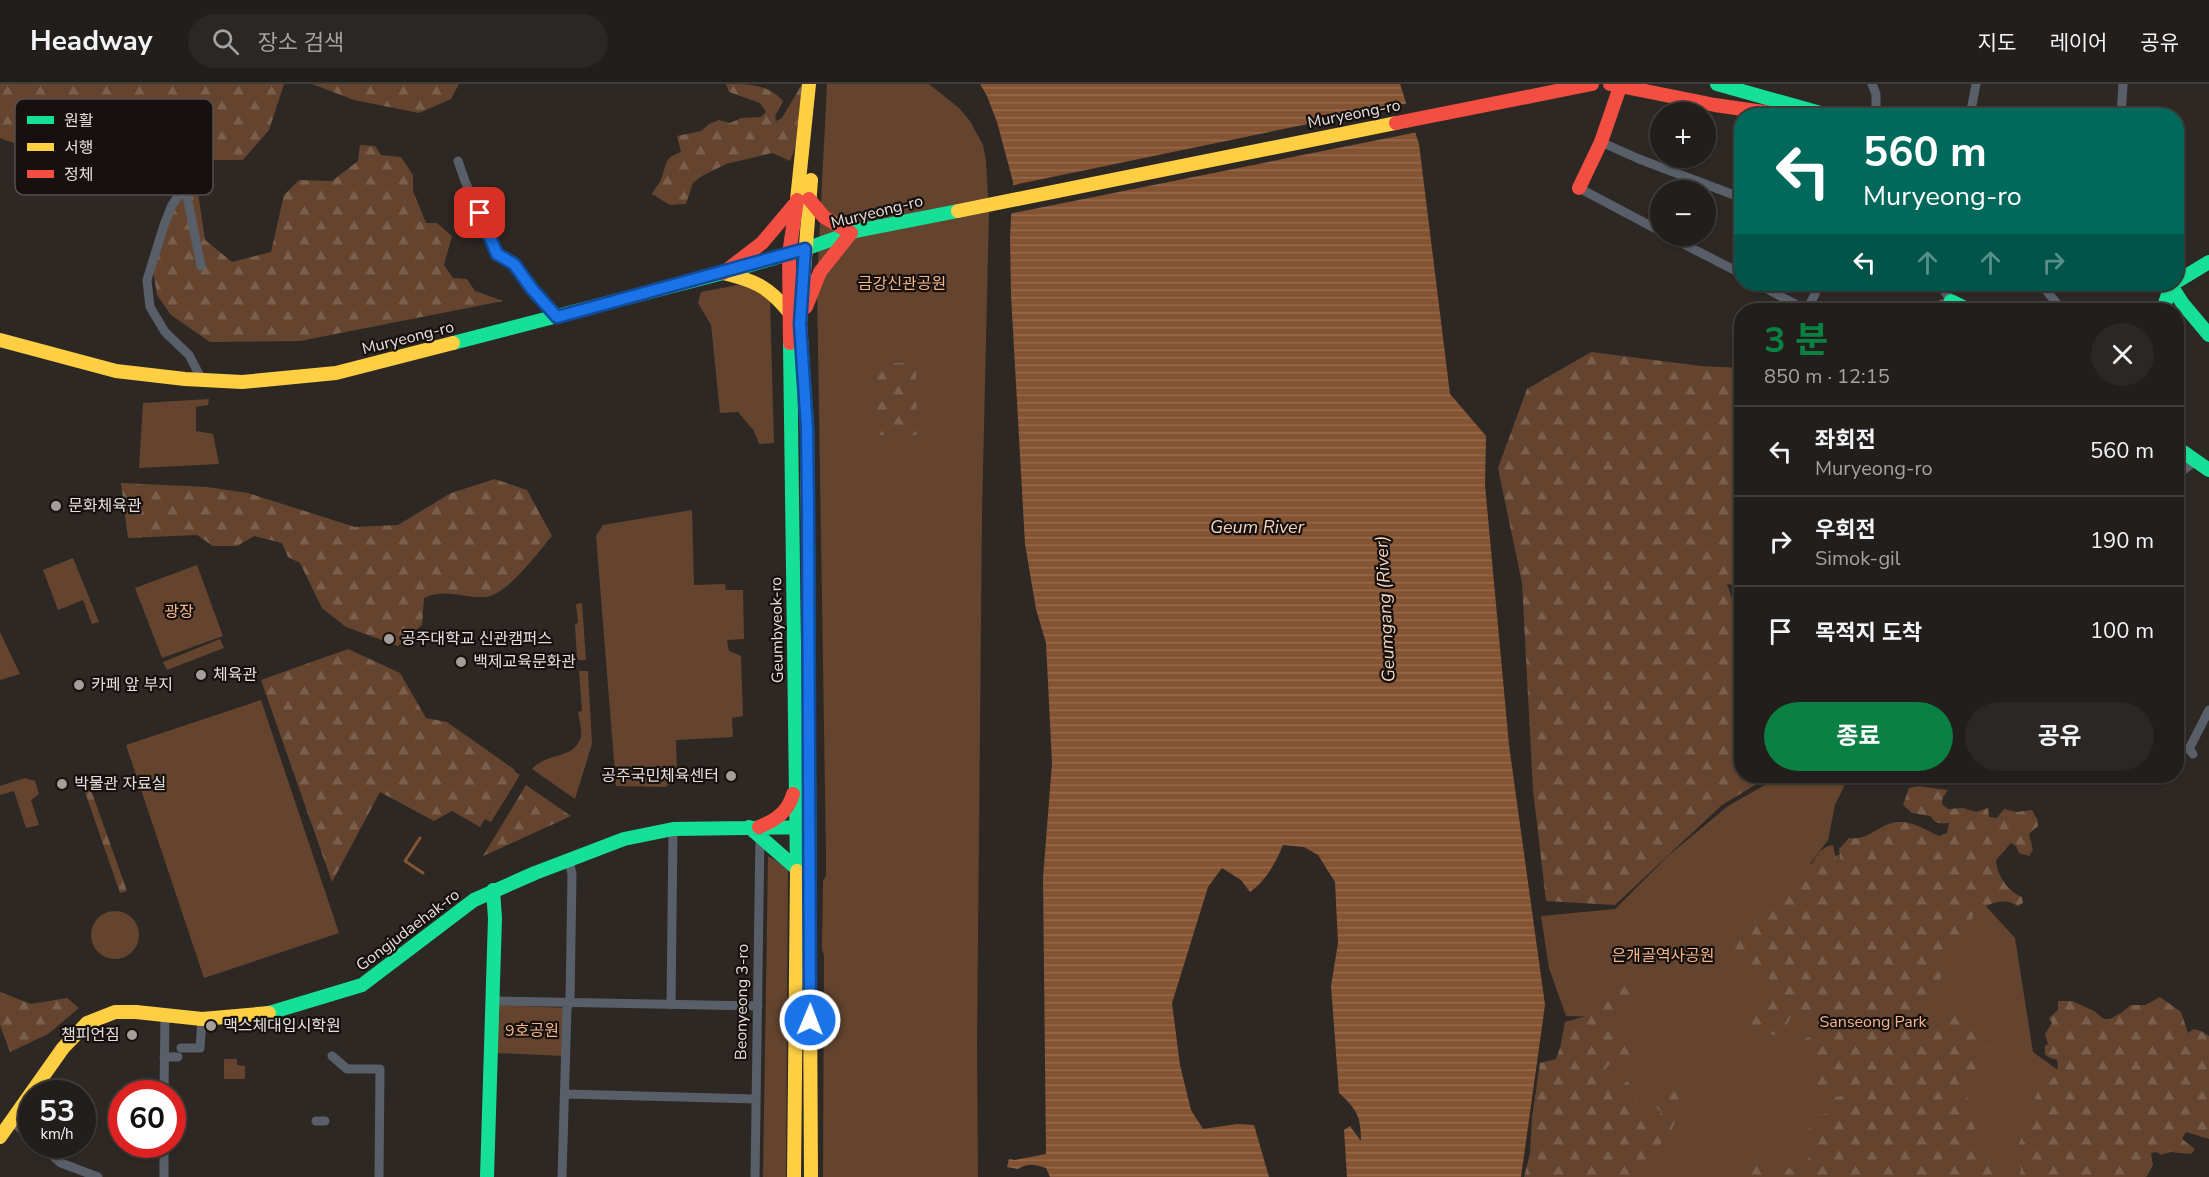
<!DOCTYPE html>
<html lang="ko">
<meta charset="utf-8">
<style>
:root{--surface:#221e1b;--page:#2a2724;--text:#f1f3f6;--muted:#a2a2a3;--line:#3f3c3a;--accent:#0b8043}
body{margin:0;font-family:"Nunito Sans","Noto Sans KR",sans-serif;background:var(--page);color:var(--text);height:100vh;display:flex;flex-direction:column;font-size:22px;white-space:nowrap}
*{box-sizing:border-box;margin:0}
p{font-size:20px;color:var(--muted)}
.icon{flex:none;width:33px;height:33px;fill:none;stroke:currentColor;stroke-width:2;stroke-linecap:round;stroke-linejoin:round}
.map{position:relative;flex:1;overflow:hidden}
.panel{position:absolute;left:1734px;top:219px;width:450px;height:480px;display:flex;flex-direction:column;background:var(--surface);border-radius:24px;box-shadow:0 2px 4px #0004,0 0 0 2px var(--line)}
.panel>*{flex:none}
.hud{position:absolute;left:1734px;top:24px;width:450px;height:183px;border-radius:24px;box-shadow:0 2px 4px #0004,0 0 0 2px var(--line);background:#00695c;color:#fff;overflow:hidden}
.controls{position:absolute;left:1650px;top:18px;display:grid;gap:12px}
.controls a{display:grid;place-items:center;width:66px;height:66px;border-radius:50%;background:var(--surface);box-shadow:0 2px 4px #0004,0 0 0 2px var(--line);font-size:30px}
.speed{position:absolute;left:18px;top:996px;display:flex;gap:12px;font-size:30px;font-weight:700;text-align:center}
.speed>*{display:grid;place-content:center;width:78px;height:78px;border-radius:50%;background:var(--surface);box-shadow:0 2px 4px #0004,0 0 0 2px var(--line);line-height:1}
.speed small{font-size:15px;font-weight:400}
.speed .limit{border:9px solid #d22;background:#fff;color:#111}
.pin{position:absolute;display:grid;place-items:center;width:51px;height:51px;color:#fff;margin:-26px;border-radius:12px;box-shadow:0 3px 9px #0006}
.me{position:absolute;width:66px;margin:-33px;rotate:1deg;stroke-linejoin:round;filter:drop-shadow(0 0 4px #0008)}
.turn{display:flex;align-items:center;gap:21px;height:126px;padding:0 30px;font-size:27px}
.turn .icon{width:78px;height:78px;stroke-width:2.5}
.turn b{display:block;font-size:42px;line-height:51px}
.lanes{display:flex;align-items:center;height:57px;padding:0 30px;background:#0003;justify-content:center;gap:30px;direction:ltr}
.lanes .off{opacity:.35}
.round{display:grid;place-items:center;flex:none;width:63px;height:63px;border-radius:32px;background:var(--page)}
.overview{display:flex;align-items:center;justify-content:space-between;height:102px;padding:0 30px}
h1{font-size:36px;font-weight:700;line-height:45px;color:var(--accent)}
.button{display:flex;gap:12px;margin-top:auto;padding:12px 30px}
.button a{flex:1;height:69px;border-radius:36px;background:var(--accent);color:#fff;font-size:24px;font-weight:700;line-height:69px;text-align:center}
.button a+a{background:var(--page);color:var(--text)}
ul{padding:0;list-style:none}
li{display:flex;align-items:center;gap:18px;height:90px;padding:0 30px;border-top:2px solid var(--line)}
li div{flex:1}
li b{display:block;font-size:22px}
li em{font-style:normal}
header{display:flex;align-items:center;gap:36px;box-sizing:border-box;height:84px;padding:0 30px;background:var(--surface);border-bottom:2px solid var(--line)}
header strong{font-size:28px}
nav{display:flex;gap:33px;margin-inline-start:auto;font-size:21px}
.search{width:420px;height:54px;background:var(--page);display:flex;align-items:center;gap:15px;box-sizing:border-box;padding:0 21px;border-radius:33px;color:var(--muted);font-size:22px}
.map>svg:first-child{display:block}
</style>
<header>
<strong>Headway</strong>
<div class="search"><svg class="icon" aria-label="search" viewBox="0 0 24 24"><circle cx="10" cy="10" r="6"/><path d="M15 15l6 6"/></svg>장소 검색</div>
<nav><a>지도</a><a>레이어</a><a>공유</a></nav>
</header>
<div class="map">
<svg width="2209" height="1093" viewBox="0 0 2209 1093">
<defs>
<pattern id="forest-firs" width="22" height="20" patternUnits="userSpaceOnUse" patternTransform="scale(1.5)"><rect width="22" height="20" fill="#64442e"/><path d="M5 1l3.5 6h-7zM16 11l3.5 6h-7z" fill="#7a5f4c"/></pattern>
<pattern id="water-rules" width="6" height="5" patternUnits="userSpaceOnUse" patternTransform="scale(1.5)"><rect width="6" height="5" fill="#845332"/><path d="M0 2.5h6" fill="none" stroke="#956b4f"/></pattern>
</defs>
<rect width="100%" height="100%" fill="#2e2824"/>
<path fill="#64442e" d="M827,0H929L959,24L970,37L983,61L986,77L989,128L982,429L977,962L978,1093H823L824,872L822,864L823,797L826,792V770L817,199Z
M743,200L758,204L770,217L774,359L759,360L754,347L738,328L720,329L711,241L698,219L701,208Z
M209,315L208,321L196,323V347L213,350L219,380L139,384L143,319Z
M692,426L694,501L725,500L726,506H743L744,555L727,556L729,567L741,572L743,632L732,634L733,653L676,656L677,691L666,703L616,702L596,452L603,441Z
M73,474L99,538L92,540L83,516L58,526L43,486Z
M197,481L223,552L162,574L135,504Z
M582,519L586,576H577L575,540L578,539L576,520Z
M0,548L20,590L0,596Z
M220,555L224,564L167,586L163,578Z
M579,587H588L592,660L575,715L532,685C546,668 576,676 581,652C582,645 579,635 578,628L582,627Z
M261,616L339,849L204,894L126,661Z
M514,687L520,691L491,738L485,735Z
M1781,692H1849L1835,721L1828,756L1810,780L1890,755L1945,777L2015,854L2033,968L2102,1018L2043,1093H1530L1603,933L1566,932L1549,884L1541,832L1615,825L1668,772L1728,722Z
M25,694L35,697L39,710L31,716L39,741L26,744L14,707L0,711V702Z
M768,772L788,784L786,1093H763Z
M91 851a24 24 0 1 1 48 0a24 24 0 1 1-48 0Z
M498,921L567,924L565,972L496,969Z
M224,975H237V981L245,982V995H224Z"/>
<path fill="url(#forest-firs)" d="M0,0H284L269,46L243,76H193L116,111L85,67L22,62L0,54Z
M312,0H459L451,15L419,29L354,16Z
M726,0C750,0 767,0 783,17L775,32L776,37L782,34L802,0L795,64L790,77L772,69L726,80L700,93L693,99L686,120L670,121L652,110C655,104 660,99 662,93C668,77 663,75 681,68L677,52L701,47L709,40L719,36L730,39L741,34L761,33L766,28L760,19L729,8Z
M360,61L375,62L381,71L401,73L413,91V107L426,139H437L452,152L444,181L453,194L467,195L475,207L503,217L300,257L210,258L171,231L157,211L153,186L175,120L196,95L205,156L232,178L271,168L284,111L299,96L332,97L358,77Z
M1591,268L1701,282L1741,284V502L1727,500L1741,540L1742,692H1770L1722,721L1615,821L1546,817L1533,706L1522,499L1498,384L1527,305Z
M871,279H916L917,351H871Z
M495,395L527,406L552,452C538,468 506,513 484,513C462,514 444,504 424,514L422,541L398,562L346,543L322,524L300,479L288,473L282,459L254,452L237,462H213L197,451L128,454L121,399L207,403L248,409L355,443L398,441L451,409Z
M348,565L400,589L426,634L447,638L515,686L480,743L452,727L434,737L380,708L332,798L261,596Z
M526,701L571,732L483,772Z
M1918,702L1948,706L1943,713L1942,720L1948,725L1963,724L1976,728L1988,724L1989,733L1997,734L2004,725L2017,728L2032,726L2037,735L2038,742L2029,750L2033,766L2029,772L2019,769L2016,762L2011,759L1996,776C1997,792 2008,807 2022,813L2023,819L2018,822C2002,812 1987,821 1973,830L1970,851L1964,859L1959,860L1947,876L1940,896L1942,900C1939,910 1927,917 1919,921L1920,925L1924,927L1927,936L1933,935L1942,929L1957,931C1970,946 1976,936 1988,960L1987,964L1981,963C1978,971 1980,979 1977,984L1971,987L1964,1007C1974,1021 1969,1042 1981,1057L1977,1071C1986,1069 1996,1071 2000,1082L1991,1093H1733L1748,1080L1774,1076L1800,1090L1812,1068L1820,1057L1815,1054L1806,1055L1807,1048L1818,1031L1829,1029L1827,1022L1830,1015C1845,1009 1844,1015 1858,1015L1864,1003C1855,1000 1850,1003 1840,1004C1828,1006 1818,1002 1807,997L1815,994V982L1804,976L1806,964L1804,955L1813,951V940L1804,932L1792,931L1783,948L1773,951L1764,944L1754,945L1749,937L1754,925L1753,915L1762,913L1772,915L1780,907L1771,901L1768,892C1740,900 1715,868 1737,847L1751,845L1757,841L1803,794C1814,781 1815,764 1833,761L1837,780L1827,793L1834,794L1842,787L1839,765L1849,754C1869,757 1880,739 1898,738C1914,737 1925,746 1939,752L1947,749L1949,739C1939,740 1936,740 1930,732L1912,729L1903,721L1909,704Z
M91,706L127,807L120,809L85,708Z
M1626,902L1632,907L1629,914V924L1620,927L1618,943L1633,964L1634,974L1627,981L1611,979L1605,986L1610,995V1010L1618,1012L1621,1002L1629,996L1636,999V1011L1643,1033H1654L1662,1029L1656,1023L1651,1022L1646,1014L1653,1005L1675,999L1682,1001C1684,1014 1675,1043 1667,1054C1663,1059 1657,1062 1653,1066C1647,1073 1645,1084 1637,1089C1633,1091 1628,1091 1624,1093H1524L1530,1069L1532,1033L1540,979L1556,975L1560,964L1565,938L1590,931L1597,918Z
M0,908L31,920L67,914L79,924L48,950L10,968L0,941Z
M2160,913L2181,928L2188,949L2194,945L2201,947L2209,952V1055L2186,1048L2182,1055L2195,1065L2191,1070L2170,1068L2161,1071L2157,1068L2151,1069L2153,1081L2146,1093H2019L2021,1085C2020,1080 2017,1076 2016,1072C2014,1064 2028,1046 2030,1037C2034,1029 2032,1018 2037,1010C2045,996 2061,997 2057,976L2048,973L2045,970V962L2048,960L2045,950L2052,939L2049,934L2058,926V917H2072L2094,927L2104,935H2110L2121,929L2131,921H2145Z"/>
<path fill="url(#water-rules)" d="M980,0H1400L1419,60L1450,310L1486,352L1485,401L1509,661L1545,921L1521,1093H1347L1344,1046L1350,1042L1361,1057C1361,1033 1357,1025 1339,1009L1331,902L1338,859L1335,798L1318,771L1304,763L1283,761C1275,780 1267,795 1250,808L1241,796L1222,784L1208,803L1172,919L1180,981L1191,1026L1203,1045L1237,1040L1254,1041L1269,1093H1050L1046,1084C1034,1080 1028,1079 1018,1085L1007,1083L1009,1075L1015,1076L1046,1070L1043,794L1052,679L1046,559L1036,525L1025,460L1011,211L1010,153L1013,98L997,38L987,12Z"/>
<path fill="#2e2824" d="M1409,19L1418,48L1008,130L1009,102Z"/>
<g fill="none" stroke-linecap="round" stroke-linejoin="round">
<path stroke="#845332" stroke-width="3" d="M420,754L405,777L423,789"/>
<path stroke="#595f68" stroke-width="9" d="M1872,0L1876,10V32
M1970,32L1976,0
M2121,32L2123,0
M1601,58L1639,75L1742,114
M458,77L465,97L497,169L514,180L532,205L557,233
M1579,104L1660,147
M1668,152L1742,190
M201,182L187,112L181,108L172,121L164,141L147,196L150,223L165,248L189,271L202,296
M1758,200L1806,226
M2041,200L2062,226
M1807,226L1820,200
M1926,226L1951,217L1940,200
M2176,392L2195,377
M2193,670L2189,665L2209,626
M492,917L758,922
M671,921L673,745
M181,964H200L202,935
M332,972L347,985H380L379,1093
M164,973H178
M164,1010L165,930
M565,1010L756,1015
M10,1036L32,1054
M316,1037H325
M39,1060L61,1079L98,1093
M164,1093V1060
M562,1093L567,924L570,918L572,790L569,776
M755,1093L760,750"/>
<path stroke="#16e098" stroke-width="14" d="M1717,0L1831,32
M2176,198L2209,178
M2170,200L2183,220L2209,251
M1951,217L1969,226
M2163,226L2171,201
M453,259L723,189L805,165L856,147L958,127
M790,259L797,787
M2176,363L2209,386
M808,440L810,906
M749,743L796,784
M269,929L362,901L474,816L535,789L624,755L673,745L807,743
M487,1093L495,834L493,806"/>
<path stroke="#ffcf43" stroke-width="14" d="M797,116L809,0
M958,127L1396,39
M723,189C754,196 769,203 789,228
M0,256L116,287L185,295L242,298L336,289L453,259
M808,440L807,344L800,240L811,96
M810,906L811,1093
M0,1053L63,964L87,939L115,928H136L202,935L269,929
M794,1093L797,787"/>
<path stroke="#f24e42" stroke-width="14" d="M1610,0L1715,21L1791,32
M1396,39L1592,0
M1579,104L1601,58L1621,0
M723,189L762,159L794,121
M806,223L820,188L851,149L824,133L809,115
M790,259L789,170L797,116
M759,743C776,736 788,728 793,710"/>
</g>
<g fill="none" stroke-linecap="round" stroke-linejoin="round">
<defs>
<path id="route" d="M480,129L497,170L514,180L532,205L557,233L805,165L800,240L807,344L808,424L810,936"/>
</defs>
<use href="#route" stroke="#114b97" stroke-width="15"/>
<use href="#route" stroke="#1a73e8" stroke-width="10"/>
</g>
<g fill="#a59f9b" stroke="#16110e" stroke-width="2">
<circle cx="56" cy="422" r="6"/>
<circle cx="389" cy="555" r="6"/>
<circle cx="461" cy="578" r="6"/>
<circle cx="201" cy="591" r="6"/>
<circle cx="79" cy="601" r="6"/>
<circle cx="731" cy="692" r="6"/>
<circle cx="62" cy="700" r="6"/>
<circle cx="211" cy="942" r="6"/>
<circle cx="132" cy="951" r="6"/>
</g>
<g text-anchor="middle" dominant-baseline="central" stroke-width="4.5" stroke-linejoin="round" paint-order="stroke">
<g font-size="16" fill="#e5dfdb" stroke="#16110e">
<text transform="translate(1354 30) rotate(-11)">Muryeong-ro</text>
<text transform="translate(877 128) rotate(-14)">Muryeong-ro</text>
<text transform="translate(408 254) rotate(-14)">Muryeong-ro</text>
<text transform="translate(777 546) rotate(-91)">Geumbyeok-ro</text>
<text transform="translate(408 846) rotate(-37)">Gongjudaehak-ro</text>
<text transform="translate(742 918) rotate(-89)">Beonyeong 3-ro</text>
</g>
<g font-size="16" fill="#f5b48a" stroke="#16110e">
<text x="902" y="200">금강신관공원</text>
<text x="179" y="528">광장</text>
<text x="1663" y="872">은개골역사공원</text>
<text x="1873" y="938">Sanseong Park</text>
<text x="532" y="947">9호공원</text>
</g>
<g font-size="16" fill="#e5dfdb" stroke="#16110e" text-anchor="start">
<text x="68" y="422">문화체육관</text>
<text x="401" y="555">공주대학교 신관캠퍼스</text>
<text x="473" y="578">백제교육문화관</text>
<text x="213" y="591">체육관</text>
<text x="91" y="601">카페 앞 부지</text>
<text x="719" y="692" text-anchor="end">공주국민체육센터</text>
<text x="74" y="700">박물관 자료실</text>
<text x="223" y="942">맥스체대입시학원</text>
<text x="120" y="951" text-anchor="end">챔피언짐</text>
</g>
<g font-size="18" font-style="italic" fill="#f5d4bf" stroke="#16110e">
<text x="1257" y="443">Geum River</text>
<text transform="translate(1385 525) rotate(-93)">Geumgang (River)</text>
</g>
</g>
<rect x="15" y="15" width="198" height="96" rx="9" fill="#16110e" stroke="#544f4c" stroke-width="1.5"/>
<rect x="27" y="32" width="27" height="8" fill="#16e098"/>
<rect x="27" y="59" width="27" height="8" fill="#ffcf43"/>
<rect x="27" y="86" width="27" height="8" fill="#f24e42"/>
<g font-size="16" fill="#e5dfdb">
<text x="64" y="42">원활</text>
<text x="64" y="69">서행</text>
<text x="64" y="96">정체</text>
</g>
</svg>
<div class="controls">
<a>+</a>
<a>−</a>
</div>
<div class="speed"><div>53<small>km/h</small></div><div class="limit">60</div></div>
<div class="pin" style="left:480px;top:129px;background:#d93025"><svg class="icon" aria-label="arrive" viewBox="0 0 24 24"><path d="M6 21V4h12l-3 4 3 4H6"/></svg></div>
<svg class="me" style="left:810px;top:936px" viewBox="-20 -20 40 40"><circle r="17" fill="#1a73e8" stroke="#fff" stroke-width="3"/><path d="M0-11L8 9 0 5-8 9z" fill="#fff"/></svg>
<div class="hud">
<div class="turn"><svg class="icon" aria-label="left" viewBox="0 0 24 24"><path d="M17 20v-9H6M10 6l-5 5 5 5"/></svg><div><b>560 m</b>Muryeong-ro</div></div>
<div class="lanes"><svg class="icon" aria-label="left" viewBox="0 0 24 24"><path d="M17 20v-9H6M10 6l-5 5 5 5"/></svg><svg class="icon off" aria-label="ahead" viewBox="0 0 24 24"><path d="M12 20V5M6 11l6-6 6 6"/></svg><svg class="icon off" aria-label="ahead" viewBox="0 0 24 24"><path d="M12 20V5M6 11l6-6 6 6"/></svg><svg class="icon off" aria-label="right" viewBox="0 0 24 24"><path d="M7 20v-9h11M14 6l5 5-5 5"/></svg></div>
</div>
<section class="panel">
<div class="overview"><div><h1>3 분</h1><p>850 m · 12:15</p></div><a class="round"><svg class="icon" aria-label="close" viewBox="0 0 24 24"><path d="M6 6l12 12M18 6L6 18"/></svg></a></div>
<ul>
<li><svg class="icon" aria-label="left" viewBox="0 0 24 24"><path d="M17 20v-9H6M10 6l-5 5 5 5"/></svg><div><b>좌회전</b><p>Muryeong-ro</p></div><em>560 m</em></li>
<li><svg class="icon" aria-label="right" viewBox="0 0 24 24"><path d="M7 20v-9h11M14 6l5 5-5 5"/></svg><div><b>우회전</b><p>Simok-gil</p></div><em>190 m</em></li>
<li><svg class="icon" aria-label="arrive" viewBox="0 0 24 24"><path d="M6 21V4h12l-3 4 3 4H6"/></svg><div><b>목적지 도착</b></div><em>100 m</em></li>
</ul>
<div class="button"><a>종료</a><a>공유</a></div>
</section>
</div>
